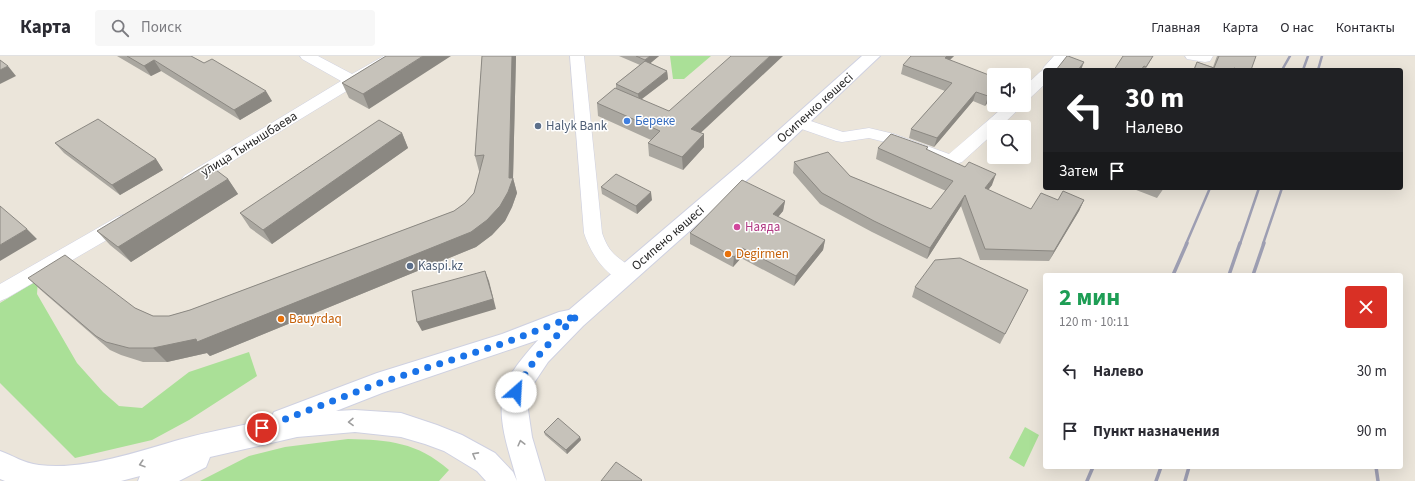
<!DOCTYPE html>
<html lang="ru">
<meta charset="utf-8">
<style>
:root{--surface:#fff;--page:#f7f7f7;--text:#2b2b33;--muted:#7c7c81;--line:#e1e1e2}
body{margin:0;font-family:"Source Sans 3",sans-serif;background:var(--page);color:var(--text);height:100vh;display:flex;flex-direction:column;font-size:15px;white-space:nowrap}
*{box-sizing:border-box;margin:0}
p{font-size:13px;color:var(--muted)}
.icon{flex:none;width:22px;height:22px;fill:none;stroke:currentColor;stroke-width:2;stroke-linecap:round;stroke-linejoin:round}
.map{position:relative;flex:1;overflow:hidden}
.sheet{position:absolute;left:1043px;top:217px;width:360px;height:196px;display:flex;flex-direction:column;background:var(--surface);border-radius:4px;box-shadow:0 4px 16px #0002}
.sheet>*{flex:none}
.hud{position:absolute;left:1043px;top:12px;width:360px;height:122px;border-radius:4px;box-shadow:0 4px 16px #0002;background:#202124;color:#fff;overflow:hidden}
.tools{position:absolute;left:987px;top:12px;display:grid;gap:8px}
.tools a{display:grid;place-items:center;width:44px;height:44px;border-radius:4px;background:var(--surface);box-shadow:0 4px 16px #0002;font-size:20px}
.pin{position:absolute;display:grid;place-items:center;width:34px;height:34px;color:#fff;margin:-17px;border:2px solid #fff;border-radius:50%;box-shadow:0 1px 4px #0007}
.me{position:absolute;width:44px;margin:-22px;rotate:26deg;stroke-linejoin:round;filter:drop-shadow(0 0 3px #0008)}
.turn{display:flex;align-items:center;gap:14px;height:84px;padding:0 16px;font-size:18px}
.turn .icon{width:52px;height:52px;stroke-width:2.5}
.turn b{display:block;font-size:28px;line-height:34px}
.then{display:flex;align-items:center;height:38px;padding:0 16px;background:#0003;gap:8px;font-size:15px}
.round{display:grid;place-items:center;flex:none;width:42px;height:42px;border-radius:4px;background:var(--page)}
.overview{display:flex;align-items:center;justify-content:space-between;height:68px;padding:0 16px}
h1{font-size:24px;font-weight:700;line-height:30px;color:#1e9e55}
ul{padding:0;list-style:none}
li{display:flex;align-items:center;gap:12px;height:60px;padding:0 16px}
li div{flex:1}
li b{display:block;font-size:15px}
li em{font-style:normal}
header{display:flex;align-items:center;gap:24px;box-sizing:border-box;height:56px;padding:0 20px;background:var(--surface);border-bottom:1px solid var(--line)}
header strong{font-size:19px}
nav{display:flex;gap:22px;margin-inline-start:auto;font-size:14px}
.search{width:280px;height:36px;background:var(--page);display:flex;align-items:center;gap:10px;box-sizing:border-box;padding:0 14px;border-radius:4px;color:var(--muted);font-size:15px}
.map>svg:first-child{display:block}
</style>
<header>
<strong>Карта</strong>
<div class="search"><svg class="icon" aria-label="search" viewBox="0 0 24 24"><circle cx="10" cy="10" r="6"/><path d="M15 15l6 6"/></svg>Поиск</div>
<nav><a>Главная</a><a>Карта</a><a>О нас</a><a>Контакты</a></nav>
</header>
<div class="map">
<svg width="1415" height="425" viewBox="0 0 1415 425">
<rect width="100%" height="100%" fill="#ebe5da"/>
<path fill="#aae097" d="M670,0H711L684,23H673Z
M38,224L37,238L77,307L103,336L119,350L142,352L189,316L249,296L257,320L189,364L152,384L75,402L0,327V247Z
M1025,371L1039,379L1024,411L1009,402Z
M348,383C389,384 417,386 449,414L439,425H200L249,400L285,391Z"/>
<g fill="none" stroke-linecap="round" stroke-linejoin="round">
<defs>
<path id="minor" d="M300,0H318L352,18L384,0H401L399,3L271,81L196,128L190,130L184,128L181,124L184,120L341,25L302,3Z
M570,0H584L602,177C606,188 610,196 620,203C626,208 633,211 637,218L634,223C610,231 590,196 584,177Z
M1054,0H1069L1057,14H1045V28L1029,43L1024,45V31L1040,16L1042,15L1044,11Z
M1185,0H1213L1210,5L1205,6L1187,3Z
M1006,49H1023L1000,71H994V77L962,106L948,110L889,87L869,82L842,86L836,85L793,70L791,66L793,62L799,61L843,76L869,72L894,78L949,98Z
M123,159L129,161L132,166L129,171L7,242L0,245V228L117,161Z"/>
<path id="secondary" d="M862,0H880L775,99L583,270L548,306L530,333L527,347L532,381L545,425H517C510,397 496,364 504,335C509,316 525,299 538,284L382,337L336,355L355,354L401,357L437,369L462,379L495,397L513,416L517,425H486L477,415L444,395L425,388L401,381L355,376L297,381L210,401L206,411L179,425H138L140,420L121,425H5L0,423V395C14,400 23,407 39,409C84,415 139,395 182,383C211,375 241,370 270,363L274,356L377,317L502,278L559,256L569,254L744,105Z"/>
</defs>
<use href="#minor" stroke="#cfd1e1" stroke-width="1"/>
<use href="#secondary" stroke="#cfd1e1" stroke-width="2"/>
<use href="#minor" fill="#fff" fill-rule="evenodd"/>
<use href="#secondary" fill="#fff" fill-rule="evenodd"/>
<path stroke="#9d9eb2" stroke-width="2.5" d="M1282,14L1290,0
M1303,14L1308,0
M1318,14L1322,0
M1186,188L1210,132
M1240,188L1259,132
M1263,188L1282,132"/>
<path stroke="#9d9eb2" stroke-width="3.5" d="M1173,219L1187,187
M1229,219L1240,187
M1253,219L1264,187
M1376,411L1378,425
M1087,425L1093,411
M1156,425L1161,411
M1185,425L1189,411"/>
</g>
<path fill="#aaa7a0" d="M117,0H191L272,45L240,64L161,15L151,20Z
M386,0L369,53L349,42L342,27Z
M482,0H516L513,122L517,137L512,151L505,165L492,179L476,191L210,300L207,297L167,306H143L121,299L110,294L43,236L28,222L135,252L153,260H169L190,254L454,155L465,147L474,137L480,115H479L475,100Z
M619,0H659L650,7L667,15L668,23L642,43L700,77L704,78V91L683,114L649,100L648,87L651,84L598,60L597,47L616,32V28L640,9Z
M954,0L950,4L994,39L985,50L973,45L934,91L909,82L911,73L945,35L901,18L903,9Z
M1153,0L1145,14H1114Z
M1217,0H1256L1251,14H1193L1197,6L1213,11Z
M402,77L408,92L272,188L250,172L240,157Z
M55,87L156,103L163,114L120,139L64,97Z
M928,91L927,94L992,129L988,134L1031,153L1058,144H1084L1079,155L1049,205L980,204L961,150L927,203L872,176L820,148L793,117L794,106L850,120L931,153L946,135L876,103L878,92Z
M228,123L238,138L131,206L110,189L97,175Z
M601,131L652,144L637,158L602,138Z
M1131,132H1164L1157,142Z
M785,145L783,155L778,161L825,184L823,194L794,230L741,202L733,211L690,188V177Z
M915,231L1028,234L1000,288L912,241Z
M544,376L580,381L581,384L567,398L545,379Z"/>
<path fill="#8b8882" d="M423,0H451L369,53L363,38Z
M512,0H516L513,122L517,137L512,151L505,165L492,179L476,191L210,300L207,297L167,306L153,292L487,164L509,122Z
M650,0H659L646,11L645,4Z
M770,0H783L691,86V73Z
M947,0H954L942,11L945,2Z
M154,4L161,15L151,20L144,10Z
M1084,6L1081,14H1078Z
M8,10L16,20L0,28V14Z
M667,15L668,23L639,45L638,38Z
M994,33V39L985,50L988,40Z
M266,35L272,45L240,64L234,54Z
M976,36L973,45L934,91L937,82Z
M402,77L408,92L272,188L263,174Z
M704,78V91L683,114L682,101Z
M156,103L163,114L120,139L112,129Z
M996,118L992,129L981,143L985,132Z
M228,123L238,138L131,206L118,191Z
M651,136L652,144L637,158L636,150Z
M965,139L961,150L927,203L930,192Z
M1084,144L1079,155L1049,205L1054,195Z
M785,145L783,155L772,168L773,158Z
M27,173L37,183L0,205V189Z
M825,184L823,194L794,230L796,220Z
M742,192L741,202L733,211L734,201Z
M485,215L489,225L496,253L422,275L417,266Z
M580,381L581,384L567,398L566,394Z"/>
<path fill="#c6c2ba" stroke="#8b8882" d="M127,0H191L204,7L212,3L266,35L234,54L154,4L144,10Z
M386,0H423L363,38L342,27Z
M482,0H512L509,122H513L508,136L500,150L487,164L471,176L197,286L196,283L153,292H129L106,286L96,280L28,222L65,199L135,252L153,260H169L190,254L454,155L465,147L474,137L484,99L475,100Z
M636,0H650L645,4Z
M731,0H770L691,73L704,78L682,101L648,87L660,75L597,47L615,32L669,55Z
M911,0H947L945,2L994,21V33L988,40L976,36L937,82L911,73L952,27L903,9Z
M1067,0H1068L1084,6L1078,14H1056Z
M1123,0H1153L1146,11L1144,10L1141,14H1114Z
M1219,0H1256L1251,14H1240L1234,12L1233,14H1194L1197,6L1214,12Z
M0,4L8,10L0,14Z
M645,5L667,15L638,38L616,28Z
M98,63L156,103L112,129L55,87Z
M379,64L402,77L263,174L240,157Z
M891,78L928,91L926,93L965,111L969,106L996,118L985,132L1031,153L1041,137L1058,144L1063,135L1084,144L1054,195L985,193L965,139L930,192L874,165L822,137L794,106L828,96L850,120L931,153L953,125L878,92Z
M208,108L228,123L118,191L97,175Z
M616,118L651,136L636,150L601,131Z
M742,124L785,145L773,158L825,184L796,220L742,192L734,201L690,177Z
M0,150L27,173L0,189Z
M960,202L1028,234L1005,278L915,231L935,204Z
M485,215L493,243L417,266L412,235Z
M558,362L580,381L566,394L544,376Z
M616,406L642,424L641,425H601Z"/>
<defs><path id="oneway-chevron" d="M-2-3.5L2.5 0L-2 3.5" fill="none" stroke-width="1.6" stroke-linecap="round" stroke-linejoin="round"/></defs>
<g stroke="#9e9e9e">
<use href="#oneway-chevron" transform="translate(351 366) rotate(179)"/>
<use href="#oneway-chevron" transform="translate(521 387) rotate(-104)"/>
<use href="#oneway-chevron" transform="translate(475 399) rotate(-151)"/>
<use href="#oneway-chevron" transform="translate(142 408) rotate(163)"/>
</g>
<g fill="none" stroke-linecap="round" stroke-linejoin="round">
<path stroke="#1a73e8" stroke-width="7" stroke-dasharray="0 12.6" d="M262,372L377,328L507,286L578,259C554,282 529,305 516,336"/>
</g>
<circle fill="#3f7fe0" stroke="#fff" stroke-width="1.5" cx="627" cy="65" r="4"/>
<g fill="#5c6f8a" stroke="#fff" stroke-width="1.5">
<circle cx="538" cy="70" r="4"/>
<circle cx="410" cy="210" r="4"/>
</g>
<circle fill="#d1479c" stroke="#fff" stroke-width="1.5" cx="737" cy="171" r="4"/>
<g fill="#e8710a" stroke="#fff" stroke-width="1.5">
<circle cx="728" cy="198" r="4"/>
<circle cx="281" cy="263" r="4"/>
</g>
<g text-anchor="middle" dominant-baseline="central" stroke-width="3" stroke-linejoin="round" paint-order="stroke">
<g font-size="13" fill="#282828" stroke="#fff">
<text transform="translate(815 52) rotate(-42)">Осипенко көшесі</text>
<text transform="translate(249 88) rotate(-32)">улица Тынышбаева</text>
<text transform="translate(668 182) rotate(-41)">Осипено көшесі</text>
</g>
<g font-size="13" fill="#366cbe" stroke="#fff" text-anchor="start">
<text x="635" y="65">Береке</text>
</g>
<g font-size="13" fill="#4e5e75" stroke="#fff" text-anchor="start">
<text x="546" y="70">Halyk Bank</text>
<text x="418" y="210">Kaspi.kz</text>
</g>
<g font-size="13" fill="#b23c85" stroke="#fff" text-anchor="start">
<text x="745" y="171">Наяда</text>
</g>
<g font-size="13" fill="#c56008" stroke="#fff" text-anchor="start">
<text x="736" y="198">Degirmen</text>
<text x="289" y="263">Bauyrdaq</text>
</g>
</g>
</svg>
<div class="tools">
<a><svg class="icon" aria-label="sound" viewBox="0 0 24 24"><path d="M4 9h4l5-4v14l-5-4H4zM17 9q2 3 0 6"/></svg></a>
<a><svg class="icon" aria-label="search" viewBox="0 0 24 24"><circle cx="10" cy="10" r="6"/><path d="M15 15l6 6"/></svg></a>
</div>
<div class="pin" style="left:262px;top:372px;background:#d93025"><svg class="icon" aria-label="arrive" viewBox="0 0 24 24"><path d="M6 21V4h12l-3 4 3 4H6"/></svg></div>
<svg class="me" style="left:516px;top:336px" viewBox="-20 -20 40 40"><circle r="19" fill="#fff"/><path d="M0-13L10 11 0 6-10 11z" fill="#1a73e8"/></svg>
<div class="hud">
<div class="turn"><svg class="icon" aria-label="left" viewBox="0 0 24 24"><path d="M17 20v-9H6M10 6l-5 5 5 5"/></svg><div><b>30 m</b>Налево</div></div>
<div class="then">Затем<svg class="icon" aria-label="arrive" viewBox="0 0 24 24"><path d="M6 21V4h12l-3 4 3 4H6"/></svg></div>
</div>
<section class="sheet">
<div class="overview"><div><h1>2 мин</h1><p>120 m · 10:11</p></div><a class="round" style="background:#d93025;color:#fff"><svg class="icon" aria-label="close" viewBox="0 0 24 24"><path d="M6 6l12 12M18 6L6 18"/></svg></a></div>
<ul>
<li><svg class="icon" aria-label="left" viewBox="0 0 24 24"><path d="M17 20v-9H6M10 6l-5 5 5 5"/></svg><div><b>Налево</b></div><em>30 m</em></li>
<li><svg class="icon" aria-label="arrive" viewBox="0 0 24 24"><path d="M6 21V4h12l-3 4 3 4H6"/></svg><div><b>Пункт назначения</b></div><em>90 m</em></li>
</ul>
</section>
</div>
